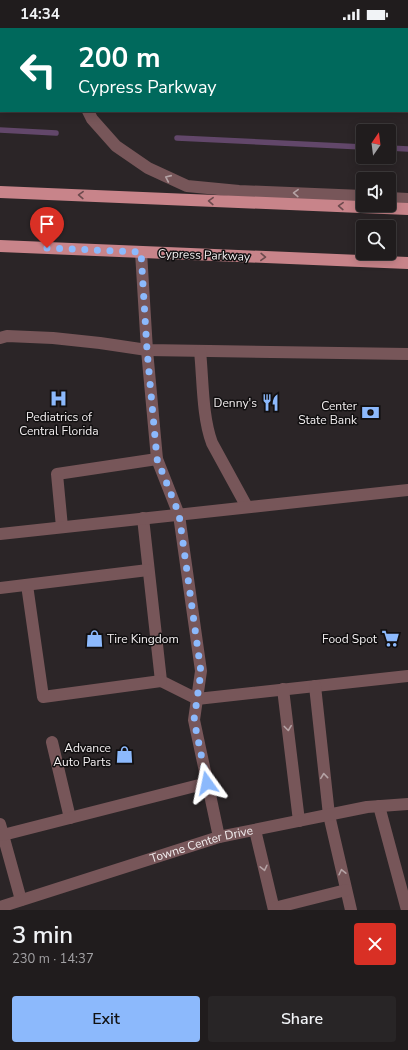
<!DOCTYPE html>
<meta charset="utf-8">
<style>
:root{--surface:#201c1d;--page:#282526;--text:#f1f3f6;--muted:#a2a1a4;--line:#3d3a3b;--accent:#8cb9fc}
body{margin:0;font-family:"Nunito Sans",sans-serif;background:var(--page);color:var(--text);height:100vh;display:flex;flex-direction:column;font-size:15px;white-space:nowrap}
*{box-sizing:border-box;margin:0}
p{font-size:13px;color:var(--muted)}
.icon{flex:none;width:22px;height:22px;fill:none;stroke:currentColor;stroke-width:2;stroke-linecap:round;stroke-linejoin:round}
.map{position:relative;height:882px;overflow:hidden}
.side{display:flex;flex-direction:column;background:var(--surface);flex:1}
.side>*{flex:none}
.hud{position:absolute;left:0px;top:0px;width:408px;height:84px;box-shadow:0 2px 10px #0003,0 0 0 1px var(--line);background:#00695c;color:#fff;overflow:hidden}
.needle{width:26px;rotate:14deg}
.fabs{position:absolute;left:356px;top:96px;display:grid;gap:8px}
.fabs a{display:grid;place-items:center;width:40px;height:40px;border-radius:4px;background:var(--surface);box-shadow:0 2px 10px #0003,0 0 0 1px var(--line);font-size:20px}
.pin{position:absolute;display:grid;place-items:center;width:34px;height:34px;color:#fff;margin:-41px -17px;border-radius:50% 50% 50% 0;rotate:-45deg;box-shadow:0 0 4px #0007}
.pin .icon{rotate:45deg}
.me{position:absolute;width:44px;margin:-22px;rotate:348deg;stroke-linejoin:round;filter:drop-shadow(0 0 3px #0008)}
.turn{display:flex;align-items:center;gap:14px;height:84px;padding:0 12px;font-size:18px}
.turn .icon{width:52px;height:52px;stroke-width:2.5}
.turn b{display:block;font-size:28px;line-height:34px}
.round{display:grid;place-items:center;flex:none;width:42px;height:42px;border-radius:4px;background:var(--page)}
.headline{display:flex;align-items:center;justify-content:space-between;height:68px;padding:0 12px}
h1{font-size:24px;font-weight:600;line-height:30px}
.cta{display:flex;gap:8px;margin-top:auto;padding:8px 12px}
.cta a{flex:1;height:46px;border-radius:4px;background:var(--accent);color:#111;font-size:16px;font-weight:600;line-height:46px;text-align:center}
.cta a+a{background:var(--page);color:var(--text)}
.status{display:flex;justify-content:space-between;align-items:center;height:28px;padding:0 20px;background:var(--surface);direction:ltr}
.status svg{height:11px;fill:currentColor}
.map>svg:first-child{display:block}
</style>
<div class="status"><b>14:34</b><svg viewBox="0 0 49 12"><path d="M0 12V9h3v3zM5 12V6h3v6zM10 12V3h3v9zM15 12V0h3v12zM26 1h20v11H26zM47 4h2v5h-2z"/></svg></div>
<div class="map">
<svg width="408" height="882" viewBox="0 0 408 882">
<rect width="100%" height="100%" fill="#2b2527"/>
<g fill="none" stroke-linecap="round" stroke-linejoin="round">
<path stroke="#62476a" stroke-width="5.5" d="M0,102L56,105
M177,110L363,119
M389,120L408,121"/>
<g stroke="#775659" stroke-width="12">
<path d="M68,1V0"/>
<path d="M407,19H408"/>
<path d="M88,83L92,91L116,118L148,140L187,158L239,163L363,168"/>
<path d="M389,170L408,171"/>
<path d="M141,224L147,322L157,431L179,487L201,643L194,692L219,809"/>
<path d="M0,310L7,308L53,310L100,315L147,322L408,326"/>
<path d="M200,323C203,351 202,388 212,415L247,479"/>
<path d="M143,490L161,653L197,671L408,648"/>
<path d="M62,499L57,446L157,431"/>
<path d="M0,506L408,462"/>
<path d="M27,557L43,669L161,653"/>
<path d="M0,560L148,542"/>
<path d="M315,658L329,787L351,882"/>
<path d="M283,661L299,793"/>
<path d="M52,714L70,790"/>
<path d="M379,778L407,882"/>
<path d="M0,796L21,872"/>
<path d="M255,802L274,882"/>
<path d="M3,807L207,755"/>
<path id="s1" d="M0,879L219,809L367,779L408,776"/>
<path d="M274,880L346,862"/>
</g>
<path stroke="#c8848a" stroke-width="12" d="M0,164L408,181
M0,218L408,235"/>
</g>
<defs><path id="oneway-chevron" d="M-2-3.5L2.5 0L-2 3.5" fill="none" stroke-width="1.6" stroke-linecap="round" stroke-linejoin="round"/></defs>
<g stroke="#b4a2a4">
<use href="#oneway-chevron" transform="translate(168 150) rotate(-156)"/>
<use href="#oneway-chevron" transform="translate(296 165) rotate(-178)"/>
<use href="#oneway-chevron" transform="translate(288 700) rotate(83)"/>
<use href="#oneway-chevron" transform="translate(324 748) rotate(-96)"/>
<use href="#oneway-chevron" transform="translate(264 840) rotate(77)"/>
<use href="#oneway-chevron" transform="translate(342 844) rotate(-103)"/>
</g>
<g stroke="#6c4a4d">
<use href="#oneway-chevron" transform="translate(81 167) rotate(-178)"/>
<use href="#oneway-chevron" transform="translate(211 173) rotate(-178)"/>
<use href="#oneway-chevron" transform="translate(341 178) rotate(-178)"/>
<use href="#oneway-chevron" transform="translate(263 229) rotate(2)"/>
</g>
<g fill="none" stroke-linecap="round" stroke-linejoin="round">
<path stroke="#8cb9fc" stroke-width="7" stroke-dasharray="0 12.6" d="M47,220L141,224L147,322L157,431L179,486L201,644L194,692L207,755"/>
</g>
<defs>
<symbol id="hospital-bare" viewBox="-9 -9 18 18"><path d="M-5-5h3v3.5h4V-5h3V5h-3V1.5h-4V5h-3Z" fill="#8cb9fc" stroke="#110f10" stroke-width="2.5" paint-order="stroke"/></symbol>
<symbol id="restaurant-bare" viewBox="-9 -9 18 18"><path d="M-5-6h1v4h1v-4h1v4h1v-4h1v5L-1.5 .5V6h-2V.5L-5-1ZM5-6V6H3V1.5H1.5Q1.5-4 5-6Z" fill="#8cb9fc" stroke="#110f10" stroke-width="2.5" paint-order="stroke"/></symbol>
<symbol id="bank-bare" viewBox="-9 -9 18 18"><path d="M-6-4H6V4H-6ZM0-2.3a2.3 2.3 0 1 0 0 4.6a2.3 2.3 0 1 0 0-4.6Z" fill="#8cb9fc" stroke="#110f10" stroke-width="2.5" paint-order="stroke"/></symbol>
<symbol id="shop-bare" viewBox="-9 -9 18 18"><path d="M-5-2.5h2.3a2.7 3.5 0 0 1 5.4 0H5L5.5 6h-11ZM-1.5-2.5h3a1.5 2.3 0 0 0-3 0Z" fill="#8cb9fc" stroke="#110f10" stroke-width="2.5" paint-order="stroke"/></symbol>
<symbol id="supermarket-bare" viewBox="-9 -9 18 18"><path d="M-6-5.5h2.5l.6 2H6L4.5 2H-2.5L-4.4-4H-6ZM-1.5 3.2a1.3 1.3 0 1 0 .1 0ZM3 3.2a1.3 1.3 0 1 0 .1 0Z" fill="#8cb9fc" stroke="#110f10" stroke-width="2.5" paint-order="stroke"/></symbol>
</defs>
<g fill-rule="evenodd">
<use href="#hospital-bare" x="46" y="358" width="25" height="25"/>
<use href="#restaurant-bare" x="258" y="362" width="25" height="25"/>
<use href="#bank-bare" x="358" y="372" width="25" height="25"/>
<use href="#shop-bare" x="82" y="598" width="25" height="25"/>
<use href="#supermarket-bare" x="378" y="598" width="25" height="25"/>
<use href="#shop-bare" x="112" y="714" width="25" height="25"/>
</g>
<g text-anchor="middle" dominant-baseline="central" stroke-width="3" stroke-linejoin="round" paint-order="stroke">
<g font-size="12" fill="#f2eeef" stroke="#110f10">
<text transform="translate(204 227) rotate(2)">Cypress Parkway</text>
<text stroke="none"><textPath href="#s1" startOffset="211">Towne Center Drive</textPath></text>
</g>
<g font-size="12" fill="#f2eeef" stroke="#110f10" text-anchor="end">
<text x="257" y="375">Denny's</text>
<text x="357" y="378">Center<tspan x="357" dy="14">State Bank</tspan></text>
<text x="59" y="389" text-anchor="middle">Pediatrics of<tspan x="59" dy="14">Central Florida</tspan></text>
<text x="107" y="611" text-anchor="start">Tire Kingdom</text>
<text x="377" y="611">Food Spot</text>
<text x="111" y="720">Advance<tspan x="111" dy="14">Auto Parts</tspan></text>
</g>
</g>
</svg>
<div class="fabs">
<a><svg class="needle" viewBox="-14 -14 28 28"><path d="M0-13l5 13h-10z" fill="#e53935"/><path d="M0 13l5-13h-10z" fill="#a2a1a4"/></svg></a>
<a><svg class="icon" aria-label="sound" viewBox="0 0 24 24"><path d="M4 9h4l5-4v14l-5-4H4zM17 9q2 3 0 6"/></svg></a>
<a><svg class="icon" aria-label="search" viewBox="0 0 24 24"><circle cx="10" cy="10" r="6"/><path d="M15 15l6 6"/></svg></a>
</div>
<div class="pin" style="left:47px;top:220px;background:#d93025"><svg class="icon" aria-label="arrive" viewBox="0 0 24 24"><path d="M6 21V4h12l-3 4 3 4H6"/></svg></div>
<svg class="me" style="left:207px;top:755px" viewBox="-20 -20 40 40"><path d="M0-17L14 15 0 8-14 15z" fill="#8cb9fc" stroke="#fff" stroke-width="4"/></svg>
<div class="hud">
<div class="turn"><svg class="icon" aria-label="left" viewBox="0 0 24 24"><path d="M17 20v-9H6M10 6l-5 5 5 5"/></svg><div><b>200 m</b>Cypress Parkway</div></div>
</div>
</div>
<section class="side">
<div class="headline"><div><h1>3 min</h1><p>230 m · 14:37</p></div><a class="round" style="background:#d93025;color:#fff"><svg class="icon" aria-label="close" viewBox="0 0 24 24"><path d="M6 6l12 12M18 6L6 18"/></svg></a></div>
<div class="cta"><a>Exit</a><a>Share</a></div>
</section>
